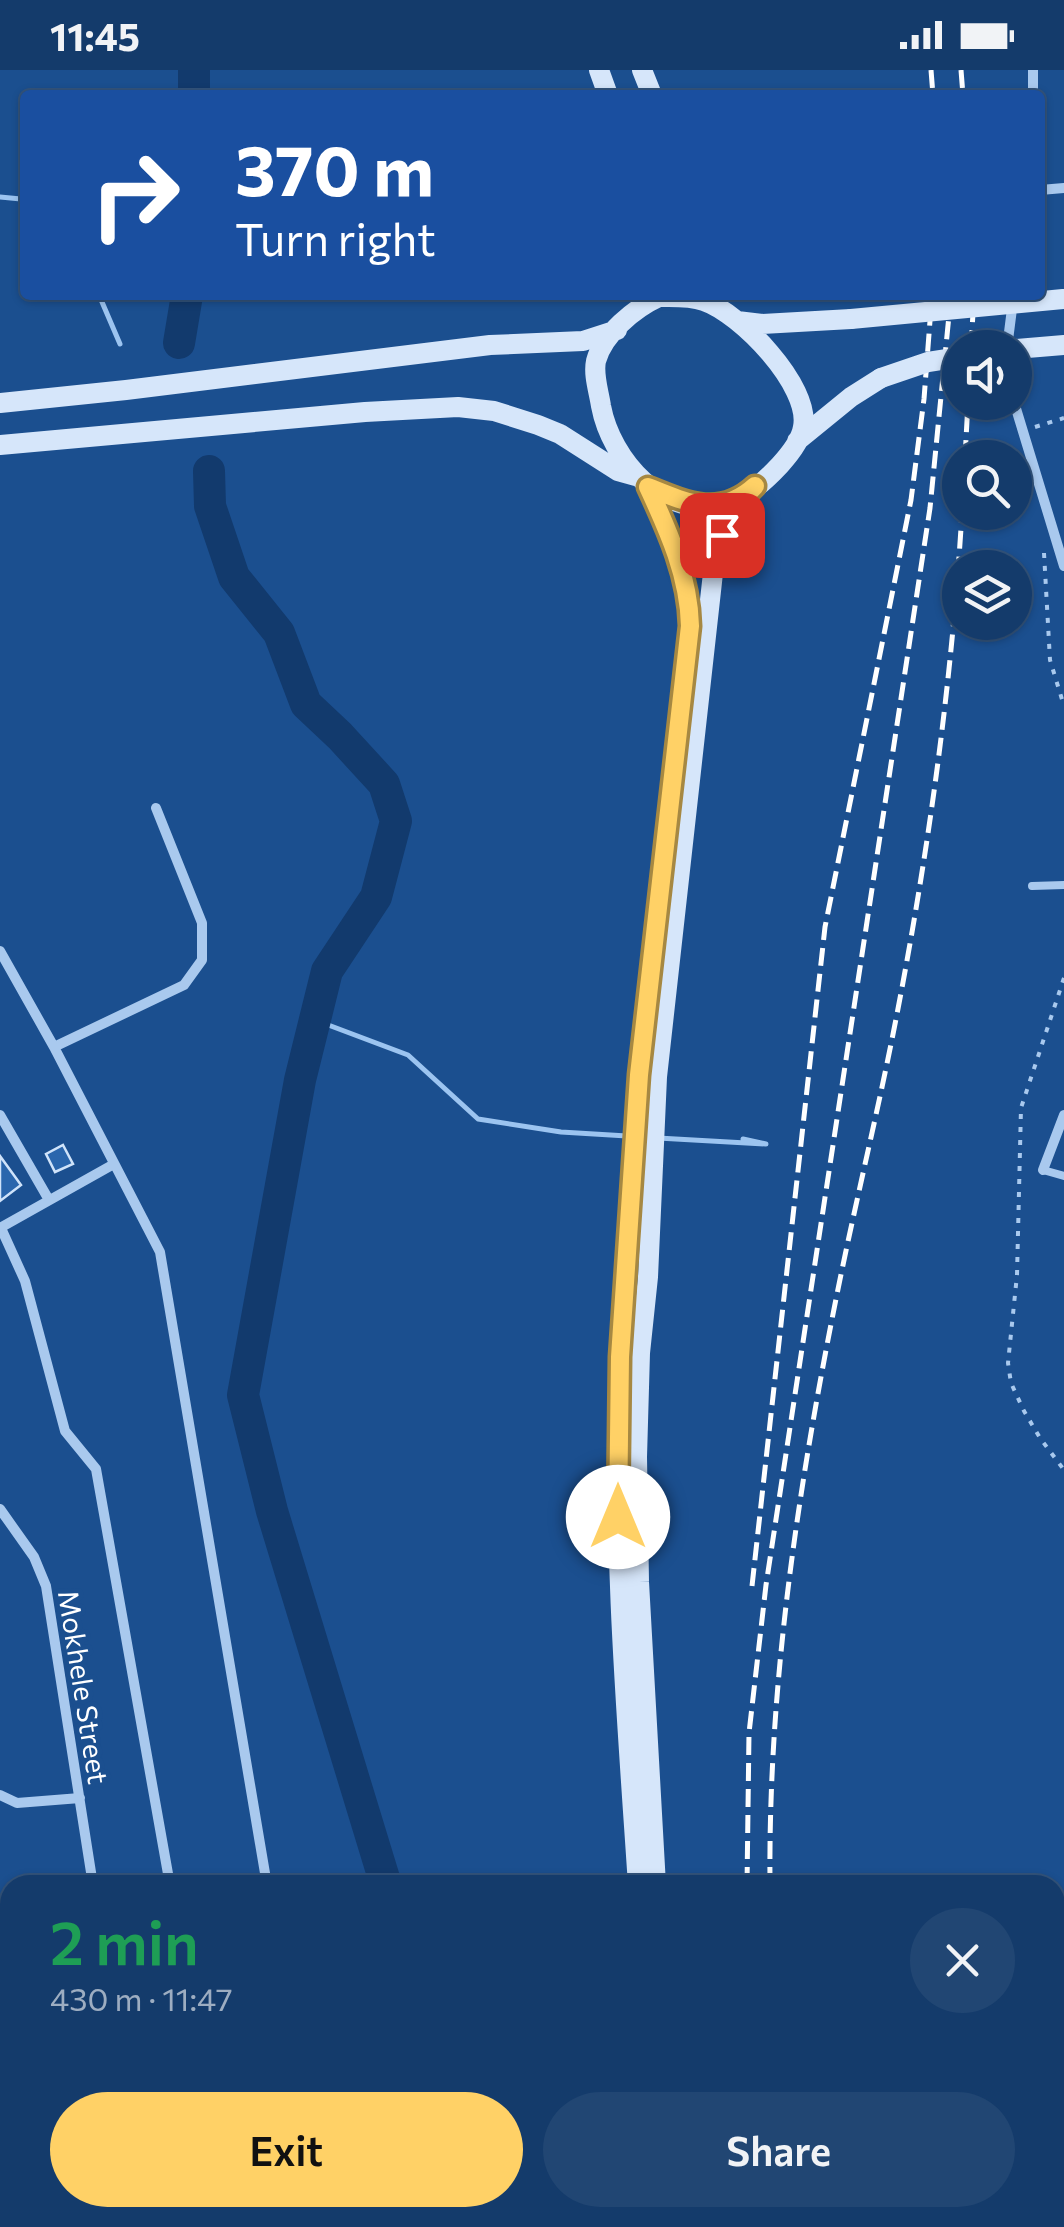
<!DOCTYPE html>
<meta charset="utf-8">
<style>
:root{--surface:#143b6b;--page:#214673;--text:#f1f3f6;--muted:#9dadc1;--line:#33557e;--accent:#ffd166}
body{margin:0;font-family:Commissioner,sans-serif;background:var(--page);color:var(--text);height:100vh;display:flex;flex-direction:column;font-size:38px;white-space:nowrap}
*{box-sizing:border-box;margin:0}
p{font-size:32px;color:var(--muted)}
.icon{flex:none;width:55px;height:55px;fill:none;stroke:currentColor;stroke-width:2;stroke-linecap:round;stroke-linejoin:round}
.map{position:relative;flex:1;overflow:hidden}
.side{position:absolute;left:0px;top:1805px;width:1065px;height:352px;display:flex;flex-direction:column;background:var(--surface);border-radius:30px 30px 0 0;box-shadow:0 2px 8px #0004,0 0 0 2px var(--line)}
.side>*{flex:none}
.top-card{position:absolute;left:20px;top:20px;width:1025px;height:210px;border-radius:10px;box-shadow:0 2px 8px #0004,0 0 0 2px var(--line);background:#1a4fa0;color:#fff;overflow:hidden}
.buttons{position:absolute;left:942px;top:260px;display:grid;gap:20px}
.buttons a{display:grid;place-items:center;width:90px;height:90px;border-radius:50%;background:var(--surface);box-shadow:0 2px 8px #0004,0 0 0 2px var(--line);font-size:50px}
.pin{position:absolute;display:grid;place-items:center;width:85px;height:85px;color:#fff;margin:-42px;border-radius:20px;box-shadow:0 5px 15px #0006}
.me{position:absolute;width:110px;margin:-55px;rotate:0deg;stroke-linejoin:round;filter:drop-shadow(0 0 8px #0008)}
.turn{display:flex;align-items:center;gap:35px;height:210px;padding:0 50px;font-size:45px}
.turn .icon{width:130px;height:130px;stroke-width:2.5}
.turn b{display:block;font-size:70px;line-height:85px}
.round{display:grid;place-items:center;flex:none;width:105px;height:105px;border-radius:52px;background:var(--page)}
.head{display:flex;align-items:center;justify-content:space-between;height:170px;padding:0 50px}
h1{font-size:60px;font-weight:600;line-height:75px;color:#1e9e55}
.button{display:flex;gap:20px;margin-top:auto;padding:20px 50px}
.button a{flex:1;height:115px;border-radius:60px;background:var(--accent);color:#111;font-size:40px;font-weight:600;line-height:115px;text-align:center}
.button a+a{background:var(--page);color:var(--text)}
.status{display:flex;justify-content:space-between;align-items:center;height:70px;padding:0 50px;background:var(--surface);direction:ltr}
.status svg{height:28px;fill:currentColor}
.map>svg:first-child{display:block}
</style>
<div class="status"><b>11:45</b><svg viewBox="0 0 49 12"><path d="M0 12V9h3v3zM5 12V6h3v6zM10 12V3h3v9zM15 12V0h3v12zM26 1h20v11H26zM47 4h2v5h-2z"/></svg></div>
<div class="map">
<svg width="1064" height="2157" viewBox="0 0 1064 2157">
<rect width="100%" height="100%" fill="#1b4f8f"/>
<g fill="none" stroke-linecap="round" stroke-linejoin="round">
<path stroke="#9cc4f0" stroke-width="5" d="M0,127L21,129L25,134
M99,225L120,274
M315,950L408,985L478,1049L561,1062L627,1066
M658,1068L766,1074L743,1069"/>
<path stroke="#123a6d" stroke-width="32" d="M194,0V25
M179,273L187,225
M209,401L210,436L234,507L279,563L306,634L340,666L384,714L396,751L376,827L327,901L300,1010L243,1325L272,1441L386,1815
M487,2148L488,2157"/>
</g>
<path fill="#2a66ad" stroke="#cfe3fa" stroke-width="2.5" d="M63,1075L73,1094L55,1102L46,1084Z
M0,1086L21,1115L0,1131Z"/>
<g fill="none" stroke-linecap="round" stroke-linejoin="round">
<path stroke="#a9c9ee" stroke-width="4" stroke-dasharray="5 8" stroke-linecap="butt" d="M1035,357L1064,348
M1044,483L1050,590L1064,636
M1064,908L1021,1038L1017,1205L1008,1293L1011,1313L1024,1341L1040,1368L1064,1400"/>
<path stroke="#a9c9ee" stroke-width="8" d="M1032,816L1064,815
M1043,1100L1064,1106"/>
<path stroke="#a9c9ee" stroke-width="10" d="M1033,25V0
M1040,120L1064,118
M1007,278L1013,231
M1014,332L1064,496
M0,881L54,977L160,1182L267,1815
M54,977L184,915L202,890V853L156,738
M0,1045L49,1130
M1043,1100L1064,1045
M0,1158L114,1094
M1,1158L25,1211L65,1361L96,1399L170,1815
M0,1439L34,1487L46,1516L93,1815
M0,1725L17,1733L80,1728
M0,1919L10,1918
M145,2148L146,2157
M52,2157L57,2148"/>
<path stroke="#d6e6fa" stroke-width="20" d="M599,0L608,25
M642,0L652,25
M659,227C674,227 690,226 704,231C740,243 811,316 803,357C801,370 789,385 780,395C766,410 744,430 724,435C664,450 611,390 601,336C599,322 593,305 596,291C603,264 635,238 659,227Z
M737,251L762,254L851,249
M1015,279L1064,275
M0,333L126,320L490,275L583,271L617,260
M797,371L851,327L881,308
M0,375L365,342L458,337L494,341L538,355L560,364L618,401L636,406
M638,1815C627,1649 613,1483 619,1317C628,1062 662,809 690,556C689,507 669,462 649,417
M656,1815L639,1512L637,1387L640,1283L648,1207L657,1007L714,494L727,450L755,416
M656,2148L657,2157
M675,2148L676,2157"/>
<path stroke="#fff" stroke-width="5" stroke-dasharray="18 8" stroke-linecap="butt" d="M931,0L933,25
M961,0L963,25
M971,278L974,225
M965,388L968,332
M752,1516L825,857L911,430L924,329L932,225
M747,1815L749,1663L766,1515L930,438L951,225
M770,1815C768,1617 798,1418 837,1224C856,1130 879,1037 897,944C929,778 952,610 962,442
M786,2148L787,2157
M810,2148L812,2157"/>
<path stroke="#d6e6fa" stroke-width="20" d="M851,249L1063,229
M881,308L928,292L960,287"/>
</g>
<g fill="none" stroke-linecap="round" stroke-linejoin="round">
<defs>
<path id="route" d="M618,1447L620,1287L639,1005L690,556C689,507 669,462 648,417C687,433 720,448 755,416L734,438L722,465"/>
</defs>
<use href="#route" stroke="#a68842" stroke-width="25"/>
<use href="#route" stroke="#ffd166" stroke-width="18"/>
</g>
<g text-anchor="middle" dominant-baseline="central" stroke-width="10" stroke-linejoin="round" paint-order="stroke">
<g font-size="28" fill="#fff" stroke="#1b4f8f">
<text transform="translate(84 1617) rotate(81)">Mokhele Street</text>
</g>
</g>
</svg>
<div class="buttons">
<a><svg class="icon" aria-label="sound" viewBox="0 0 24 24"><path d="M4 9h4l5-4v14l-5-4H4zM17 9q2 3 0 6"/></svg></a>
<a><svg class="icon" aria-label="search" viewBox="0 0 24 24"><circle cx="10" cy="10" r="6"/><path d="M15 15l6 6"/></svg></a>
<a><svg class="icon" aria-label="layers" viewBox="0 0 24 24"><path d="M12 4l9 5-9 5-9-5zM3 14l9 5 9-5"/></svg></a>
</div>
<div class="pin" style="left:722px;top:465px;background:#d93025"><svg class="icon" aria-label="arrive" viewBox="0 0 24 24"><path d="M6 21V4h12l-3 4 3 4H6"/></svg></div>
<svg class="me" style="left:618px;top:1447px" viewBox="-20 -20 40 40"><circle r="19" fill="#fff"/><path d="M0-13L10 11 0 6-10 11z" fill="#ffd166"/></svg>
<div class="top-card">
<div class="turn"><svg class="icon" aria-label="right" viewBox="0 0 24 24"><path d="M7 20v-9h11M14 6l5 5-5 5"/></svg><div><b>370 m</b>Turn right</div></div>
</div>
<section class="side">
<div class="head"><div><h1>2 min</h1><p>430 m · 11:47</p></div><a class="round"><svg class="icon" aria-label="close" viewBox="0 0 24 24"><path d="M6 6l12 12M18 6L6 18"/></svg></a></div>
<div class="button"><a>Exit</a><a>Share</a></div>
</section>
</div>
